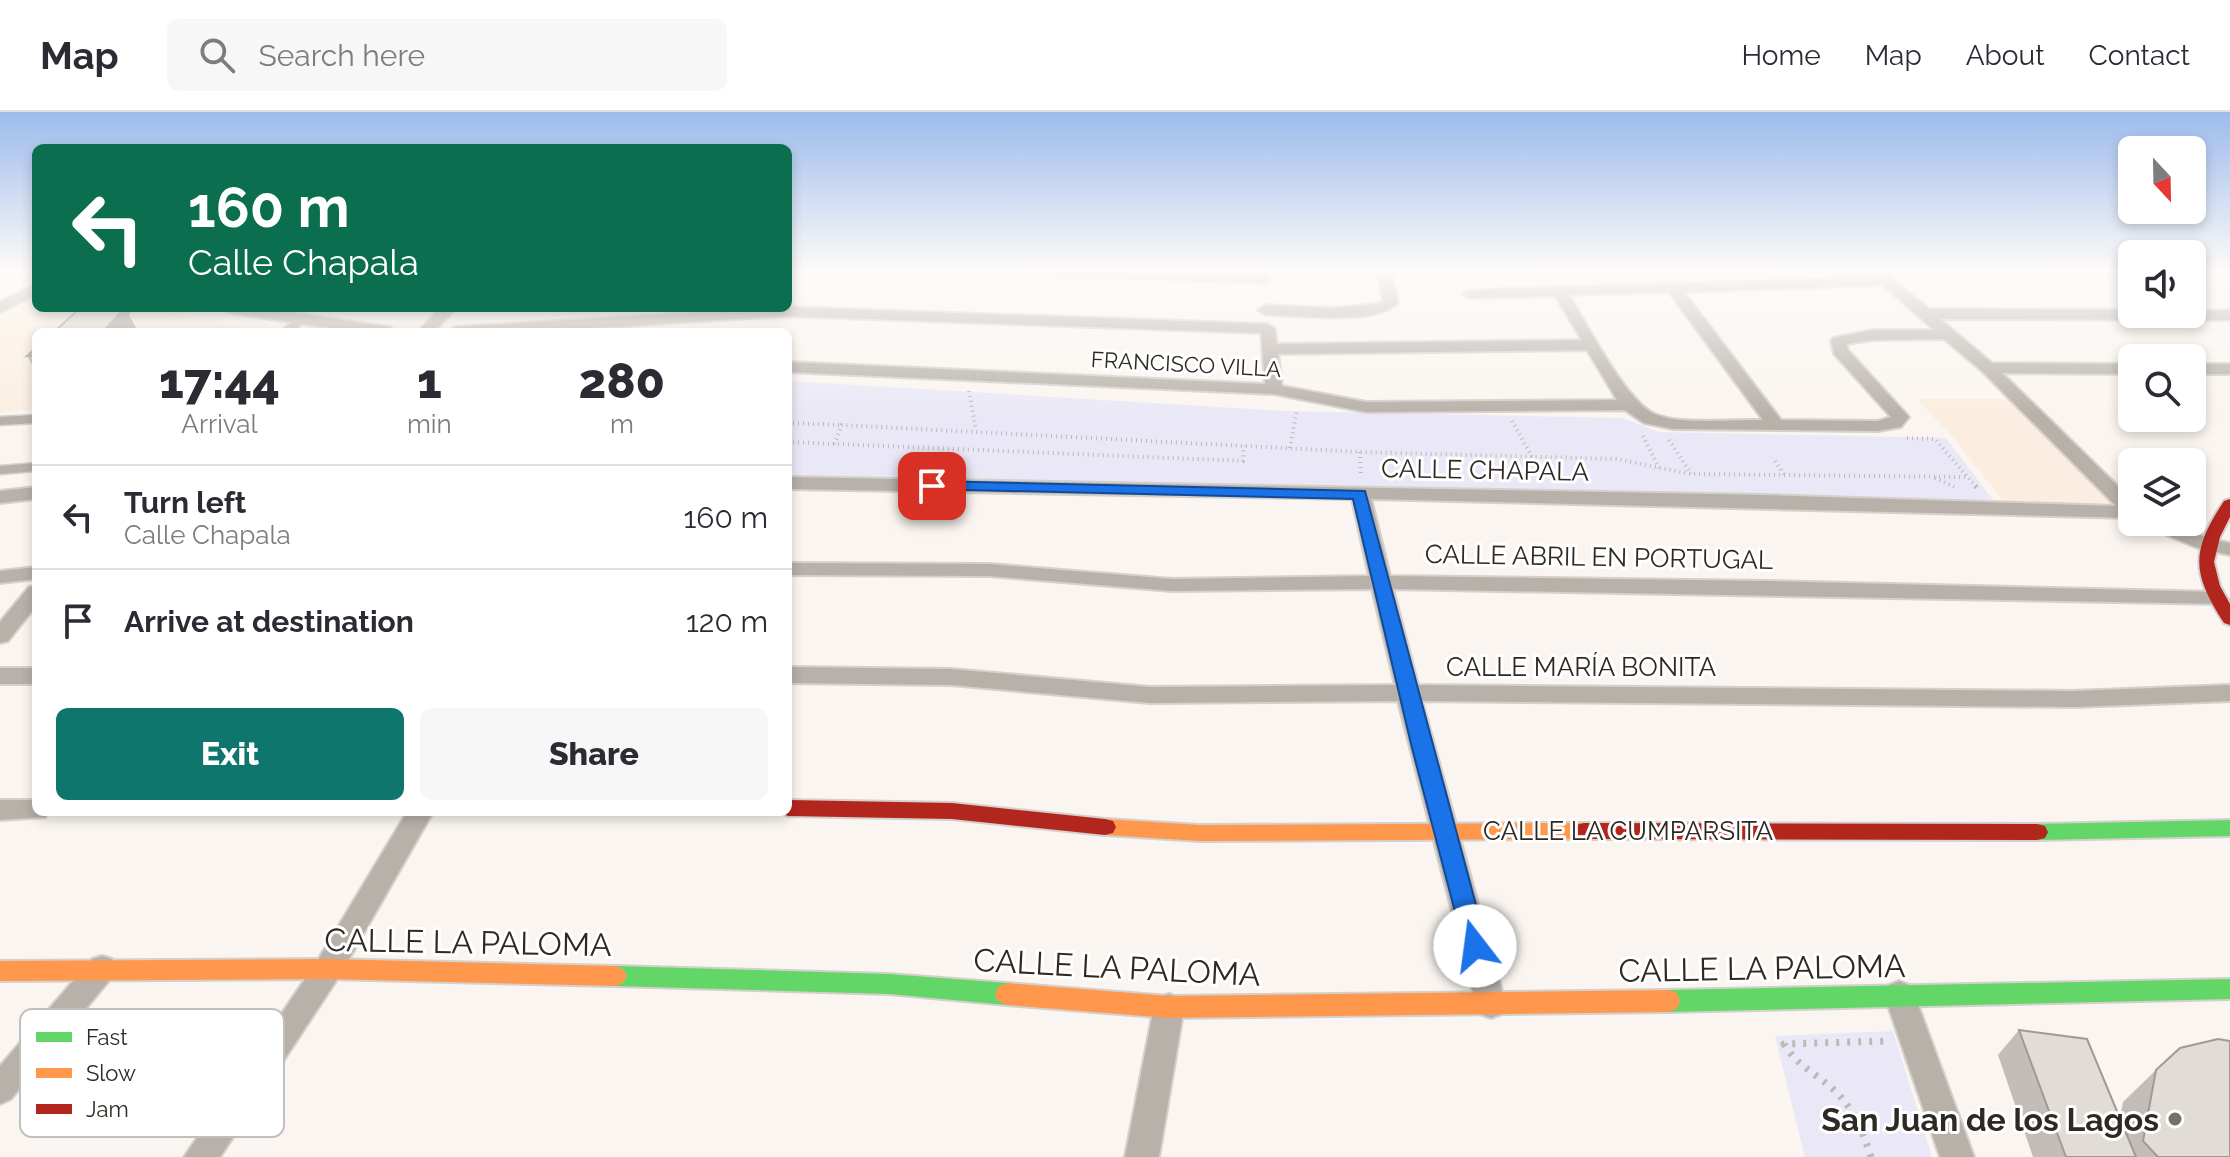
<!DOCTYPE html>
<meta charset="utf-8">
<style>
:root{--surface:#fff;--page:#f7f7f7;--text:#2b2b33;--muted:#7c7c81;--line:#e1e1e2;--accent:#0f766e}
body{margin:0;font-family:Raleway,sans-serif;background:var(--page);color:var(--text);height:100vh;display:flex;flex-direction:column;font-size:30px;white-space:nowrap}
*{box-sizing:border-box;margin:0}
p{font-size:26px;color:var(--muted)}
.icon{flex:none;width:44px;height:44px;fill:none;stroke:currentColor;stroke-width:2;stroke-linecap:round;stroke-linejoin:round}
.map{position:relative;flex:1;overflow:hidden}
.panel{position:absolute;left:32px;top:216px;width:760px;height:488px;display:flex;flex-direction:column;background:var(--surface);border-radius:12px;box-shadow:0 4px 12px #0003}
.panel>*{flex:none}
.top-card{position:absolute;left:32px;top:32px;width:760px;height:168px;border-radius:12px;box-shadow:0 4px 12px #0003;background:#0b6e4f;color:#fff;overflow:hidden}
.needle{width:52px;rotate:158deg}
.buttons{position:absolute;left:2118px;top:24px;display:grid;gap:16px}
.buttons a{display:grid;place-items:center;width:88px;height:88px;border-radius:12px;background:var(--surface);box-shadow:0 4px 12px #0003;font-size:40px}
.pin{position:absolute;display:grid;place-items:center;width:68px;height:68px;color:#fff;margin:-34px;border-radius:16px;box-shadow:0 4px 12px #0006}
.me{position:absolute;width:88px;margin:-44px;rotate:345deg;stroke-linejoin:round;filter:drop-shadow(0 0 6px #0008)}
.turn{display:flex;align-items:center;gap:28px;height:168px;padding:0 24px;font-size:36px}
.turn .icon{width:104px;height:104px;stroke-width:2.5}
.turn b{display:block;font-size:56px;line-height:68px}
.eta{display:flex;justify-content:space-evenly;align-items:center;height:136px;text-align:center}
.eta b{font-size:48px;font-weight:800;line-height:56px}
.cta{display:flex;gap:16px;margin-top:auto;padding:16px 24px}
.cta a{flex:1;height:92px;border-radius:12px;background:var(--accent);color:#fff;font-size:32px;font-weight:800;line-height:92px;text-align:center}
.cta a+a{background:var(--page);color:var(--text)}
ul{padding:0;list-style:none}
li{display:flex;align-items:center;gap:24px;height:104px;padding:0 24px;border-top:2px solid var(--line)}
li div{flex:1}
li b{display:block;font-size:30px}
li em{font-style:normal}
header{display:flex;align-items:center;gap:48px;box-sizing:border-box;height:112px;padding:0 40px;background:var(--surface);border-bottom:2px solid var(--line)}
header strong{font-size:38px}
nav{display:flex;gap:44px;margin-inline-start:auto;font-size:28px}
.search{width:560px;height:72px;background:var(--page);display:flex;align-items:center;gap:20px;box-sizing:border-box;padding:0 28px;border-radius:12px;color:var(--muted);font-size:30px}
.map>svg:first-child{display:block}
</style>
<header>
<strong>Map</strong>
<div class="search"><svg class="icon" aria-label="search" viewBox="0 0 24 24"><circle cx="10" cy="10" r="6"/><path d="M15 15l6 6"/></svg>Search here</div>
<nav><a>Home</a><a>Map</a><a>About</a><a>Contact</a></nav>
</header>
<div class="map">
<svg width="2230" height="1045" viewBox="0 0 2230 1045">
<rect width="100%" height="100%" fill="#faf5f0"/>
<path fill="#fbeee0" d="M36,184V196H145L269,220H36V297L0,300V205Z
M1916,287H2012L2123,395L2004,390L1953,325Z"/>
<path fill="#eae8f6" d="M788,269L1286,299L1622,306L1659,320L1946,326L1996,392L788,370Z
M1893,919L1932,1045H1805L1775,924Z"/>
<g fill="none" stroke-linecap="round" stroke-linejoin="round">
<defs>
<path id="lane" d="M286,220L301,207
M0,309L36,307
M0,358L36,355"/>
<path id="street" d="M992,158L1263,163L1270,167L1263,171L999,162Z
M1377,158H1391L1398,191C1374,214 1299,203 1266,203L1258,198L1266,193L1332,196L1377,192L1383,189Z
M1870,158H1882L1929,197L2132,198V202L2230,198V208L1940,207L1992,251L2132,252V262L2002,261L2132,388V406L1371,387L1390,464L1766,469L2217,480L2228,487L2225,492L1393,477L1418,573L2074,579L2230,573V589L2074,595L1422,589L1506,893L1502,902L1491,906L1480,902L1476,893L1398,589L1150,591L951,573L788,571V555L951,557L1150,575L1395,573L1372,477L1172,479L989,464L788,463V451L989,452L1172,467L1369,464L1352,387L788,377V365L1764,383L2116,394L1982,259L1944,227L1873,228L1847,232L1848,238L1909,305L1901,315L1878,319L1673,317L1644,311L1625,298L1366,300L1274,282L788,260V250L1265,272L1261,221L784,204L528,220H448L456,215L788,195L1267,212L1275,217L1277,232L1582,228L1555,184L1470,186L1463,182L1470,178L1873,165ZM1883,173L1934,218H1873L1833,226L1831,229L1834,242L1891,305L1878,309L1781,308L1684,180ZM1669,180L1763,308C1733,307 1683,313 1657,303C1627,292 1587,212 1569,183ZM1587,238L1617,288L1366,290L1282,274L1278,242Z
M36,172V182L0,201V190Z
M222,196H260L389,215L397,220H358L230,201Z
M440,196H456L434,220H418Z
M2192,252H2230V262H2192Z
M36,375V387L0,391V379Z
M2142,410H2169L2210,427L2230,431V443L2198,436L2145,414Z
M36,455V467L0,471V459Z
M36,474V494L8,529L0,531V510L29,475Z
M0,556H36V572H0Z
M0,688H36V700H48L45,705L0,708Z
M407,700H433L338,866L220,1045H184L318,848Z
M102,844L112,847L117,856L112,865L11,987L0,992V954L92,847Z
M1899,869L1909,873L1914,882L1974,1045H1940L1884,882L1889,873Z
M1169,882L1180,886L1184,895L1159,1045H1125L1154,895L1158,886Z"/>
<path id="fast" d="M2230,708V724L2037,728L2029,726L2026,720L2029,714L2037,712Z
M615,854L889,862L1007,871L1016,875L1019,882L1016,889L1007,893L889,882L615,874L607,871L603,864L607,857Z
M2230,867V887L1668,900L1659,897L1656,889L1659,881L1668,878Z"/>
<path id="slow" d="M1105,707L1200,713L1584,711L1592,713L1595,719L1592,725L1584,727L1200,729L1105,723L1097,721L1094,715L1097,709Z
M328,847L615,854L623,857L627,864L623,871L615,874L328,867L0,869V849Z
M1007,871L1169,884L1668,878L1677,881L1680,889L1677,897L1668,900L1169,906L1007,893L998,889L995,882L998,875Z"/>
<path id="jam" d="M2230,387V405L2220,425L2214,450L2220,474L2230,492V513L2224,511C2191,460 2191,439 2224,389Z
M788,688L952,691L1105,707L1113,709L1116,715L1113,721L1105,723L952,707L788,704L780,700H788Z
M1584,711L2037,712L2045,714L2048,720L2045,726L2037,728L1584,727L1576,725L1573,719L1576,713Z"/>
</defs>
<use href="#lane" stroke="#d4d0cc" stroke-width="11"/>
<use href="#street" stroke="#d4d0cc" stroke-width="4"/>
<use href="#fast" stroke="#d4d0cc" stroke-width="4"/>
<use href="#slow" stroke="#d4d0cc" stroke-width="4"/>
<use href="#jam" stroke="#d4d0cc" stroke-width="4"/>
<path stroke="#beb9b4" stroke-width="4" stroke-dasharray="1 4" stroke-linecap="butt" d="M969,279L976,318
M1512,309L1532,345
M788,311L842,313
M1643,324L1659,356
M1907,326L1935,327L1977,376
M1669,328L1691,362
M788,330L1243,349L1244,334
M834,332L842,313L1360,340L1617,347L1691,362L1965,365
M1290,336L1297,297
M1360,340L1361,363
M1775,349L1784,362
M1935,366L1955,375"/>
<path stroke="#beb9b4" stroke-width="5" stroke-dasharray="2 6" stroke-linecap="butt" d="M1975,374L1978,377"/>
<path stroke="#beb9b4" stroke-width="7" stroke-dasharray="3 8" stroke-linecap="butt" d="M1871,1045C1863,1020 1854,997 1835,979C1817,962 1797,954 1784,932L1888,929"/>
<use href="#lane" stroke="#b8b1aa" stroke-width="8"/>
<use href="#street" fill="#b8b1aa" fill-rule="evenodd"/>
<use href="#fast" fill="#63d668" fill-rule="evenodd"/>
<use href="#slow" fill="#ff974d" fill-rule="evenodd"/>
<use href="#jam" fill="#b3261e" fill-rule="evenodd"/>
</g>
<path fill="#c2bdb8" d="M36,236V259L27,244Z
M2019,918L2120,1006L2123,990L2156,958L2230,1045H2033L1998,943Z"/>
<path fill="#9e9a96" d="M107,196H133L129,203L136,216L133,220H103Z"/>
<path fill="#e1dcd6" stroke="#9e9a96" stroke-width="2" d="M80,196H107L106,197L124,196L103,220H54Z
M36,236V243L27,244Z
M2019,918L2087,927L2136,1045H2066Z
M2218,927L2230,929V1045H2158L2143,1029L2156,958L2180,936Z"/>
<linearGradient id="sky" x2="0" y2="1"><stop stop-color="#9cbbec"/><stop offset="0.52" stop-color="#fdfaf8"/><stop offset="1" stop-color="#fdfaf8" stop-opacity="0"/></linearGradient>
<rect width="2230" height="304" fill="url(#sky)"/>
<path fill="#1a73e8" stroke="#114b97" stroke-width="2" d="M932,369L1365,379L1487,834L1484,841L1475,844L1467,841L1464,834L1412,636L1353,387L926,377V371Z"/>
<circle fill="#75706b" stroke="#fff" stroke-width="3" cx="2175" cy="1007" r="8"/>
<g text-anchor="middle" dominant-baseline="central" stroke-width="6" stroke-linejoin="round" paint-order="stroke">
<g font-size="22" fill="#2e2923" stroke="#fff">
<text transform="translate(1186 252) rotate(3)">FRANCISCO VILLA</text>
</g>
<g font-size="26" fill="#2e2923" stroke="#fff">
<text transform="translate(1485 358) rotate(1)">CALLE CHAPALA</text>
<text transform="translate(1599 445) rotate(1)">CALLE ABRIL EN PORTUGAL</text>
<text x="1581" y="555">CALLE MARÍA BONITA</text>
<text x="1628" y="719">CALLE LA CUMPARSITA</text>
</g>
<g font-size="32" fill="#2e2923" stroke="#fff">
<text transform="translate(468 830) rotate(1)">CALLE LA PALOMA</text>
<text transform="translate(1117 855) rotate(3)">CALLE LA PALOMA</text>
<text transform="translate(1762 856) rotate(-1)">CALLE LA PALOMA</text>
</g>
<g font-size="32" font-weight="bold" fill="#2e2923" stroke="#fff" text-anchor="end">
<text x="2159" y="1007">San Juan de los Lagos</text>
</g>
</g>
<rect x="20" y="897" width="264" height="128" rx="12" fill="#fff" stroke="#c0bfbd" stroke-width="2"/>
<rect x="36" y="920" width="36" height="10" fill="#63d668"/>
<rect x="36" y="956" width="36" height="10" fill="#ff974d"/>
<rect x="36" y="992" width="36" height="10" fill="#b3261e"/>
<g font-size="22" fill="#2e2923">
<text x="86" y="933">Fast</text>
<text x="86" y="969">Slow</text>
<text x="86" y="1005">Jam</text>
</g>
</svg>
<div class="buttons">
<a><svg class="needle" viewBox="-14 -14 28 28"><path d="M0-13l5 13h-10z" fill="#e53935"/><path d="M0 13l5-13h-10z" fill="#7c7c81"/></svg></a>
<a><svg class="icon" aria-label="sound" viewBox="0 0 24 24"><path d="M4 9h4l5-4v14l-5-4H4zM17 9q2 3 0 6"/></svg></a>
<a><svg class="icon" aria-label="search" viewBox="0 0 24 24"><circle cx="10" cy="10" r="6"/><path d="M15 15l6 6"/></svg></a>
<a><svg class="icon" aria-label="layers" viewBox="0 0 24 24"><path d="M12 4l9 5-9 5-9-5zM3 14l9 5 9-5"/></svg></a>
</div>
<div class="pin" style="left:932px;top:374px;background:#d93025"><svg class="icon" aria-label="arrive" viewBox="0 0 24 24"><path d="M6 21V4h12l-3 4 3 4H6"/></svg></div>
<svg class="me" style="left:1475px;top:834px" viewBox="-20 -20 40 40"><circle r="19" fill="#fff"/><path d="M0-13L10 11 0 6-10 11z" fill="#1a73e8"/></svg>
<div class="top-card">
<div class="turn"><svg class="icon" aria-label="left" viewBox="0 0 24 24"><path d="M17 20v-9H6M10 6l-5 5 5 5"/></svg><div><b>160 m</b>Calle Chapala</div></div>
</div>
<section class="panel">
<div class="eta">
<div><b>17:44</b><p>Arrival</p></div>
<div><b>1</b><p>min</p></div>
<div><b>280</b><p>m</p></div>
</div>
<ul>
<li><svg class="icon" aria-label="left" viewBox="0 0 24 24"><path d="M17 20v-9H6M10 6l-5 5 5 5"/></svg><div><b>Turn left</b><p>Calle Chapala</p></div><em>160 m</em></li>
<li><svg class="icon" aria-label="arrive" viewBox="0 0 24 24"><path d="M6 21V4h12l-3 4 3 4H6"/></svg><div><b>Arrive at destination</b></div><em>120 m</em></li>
</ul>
<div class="cta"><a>Exit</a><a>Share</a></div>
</section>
</div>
